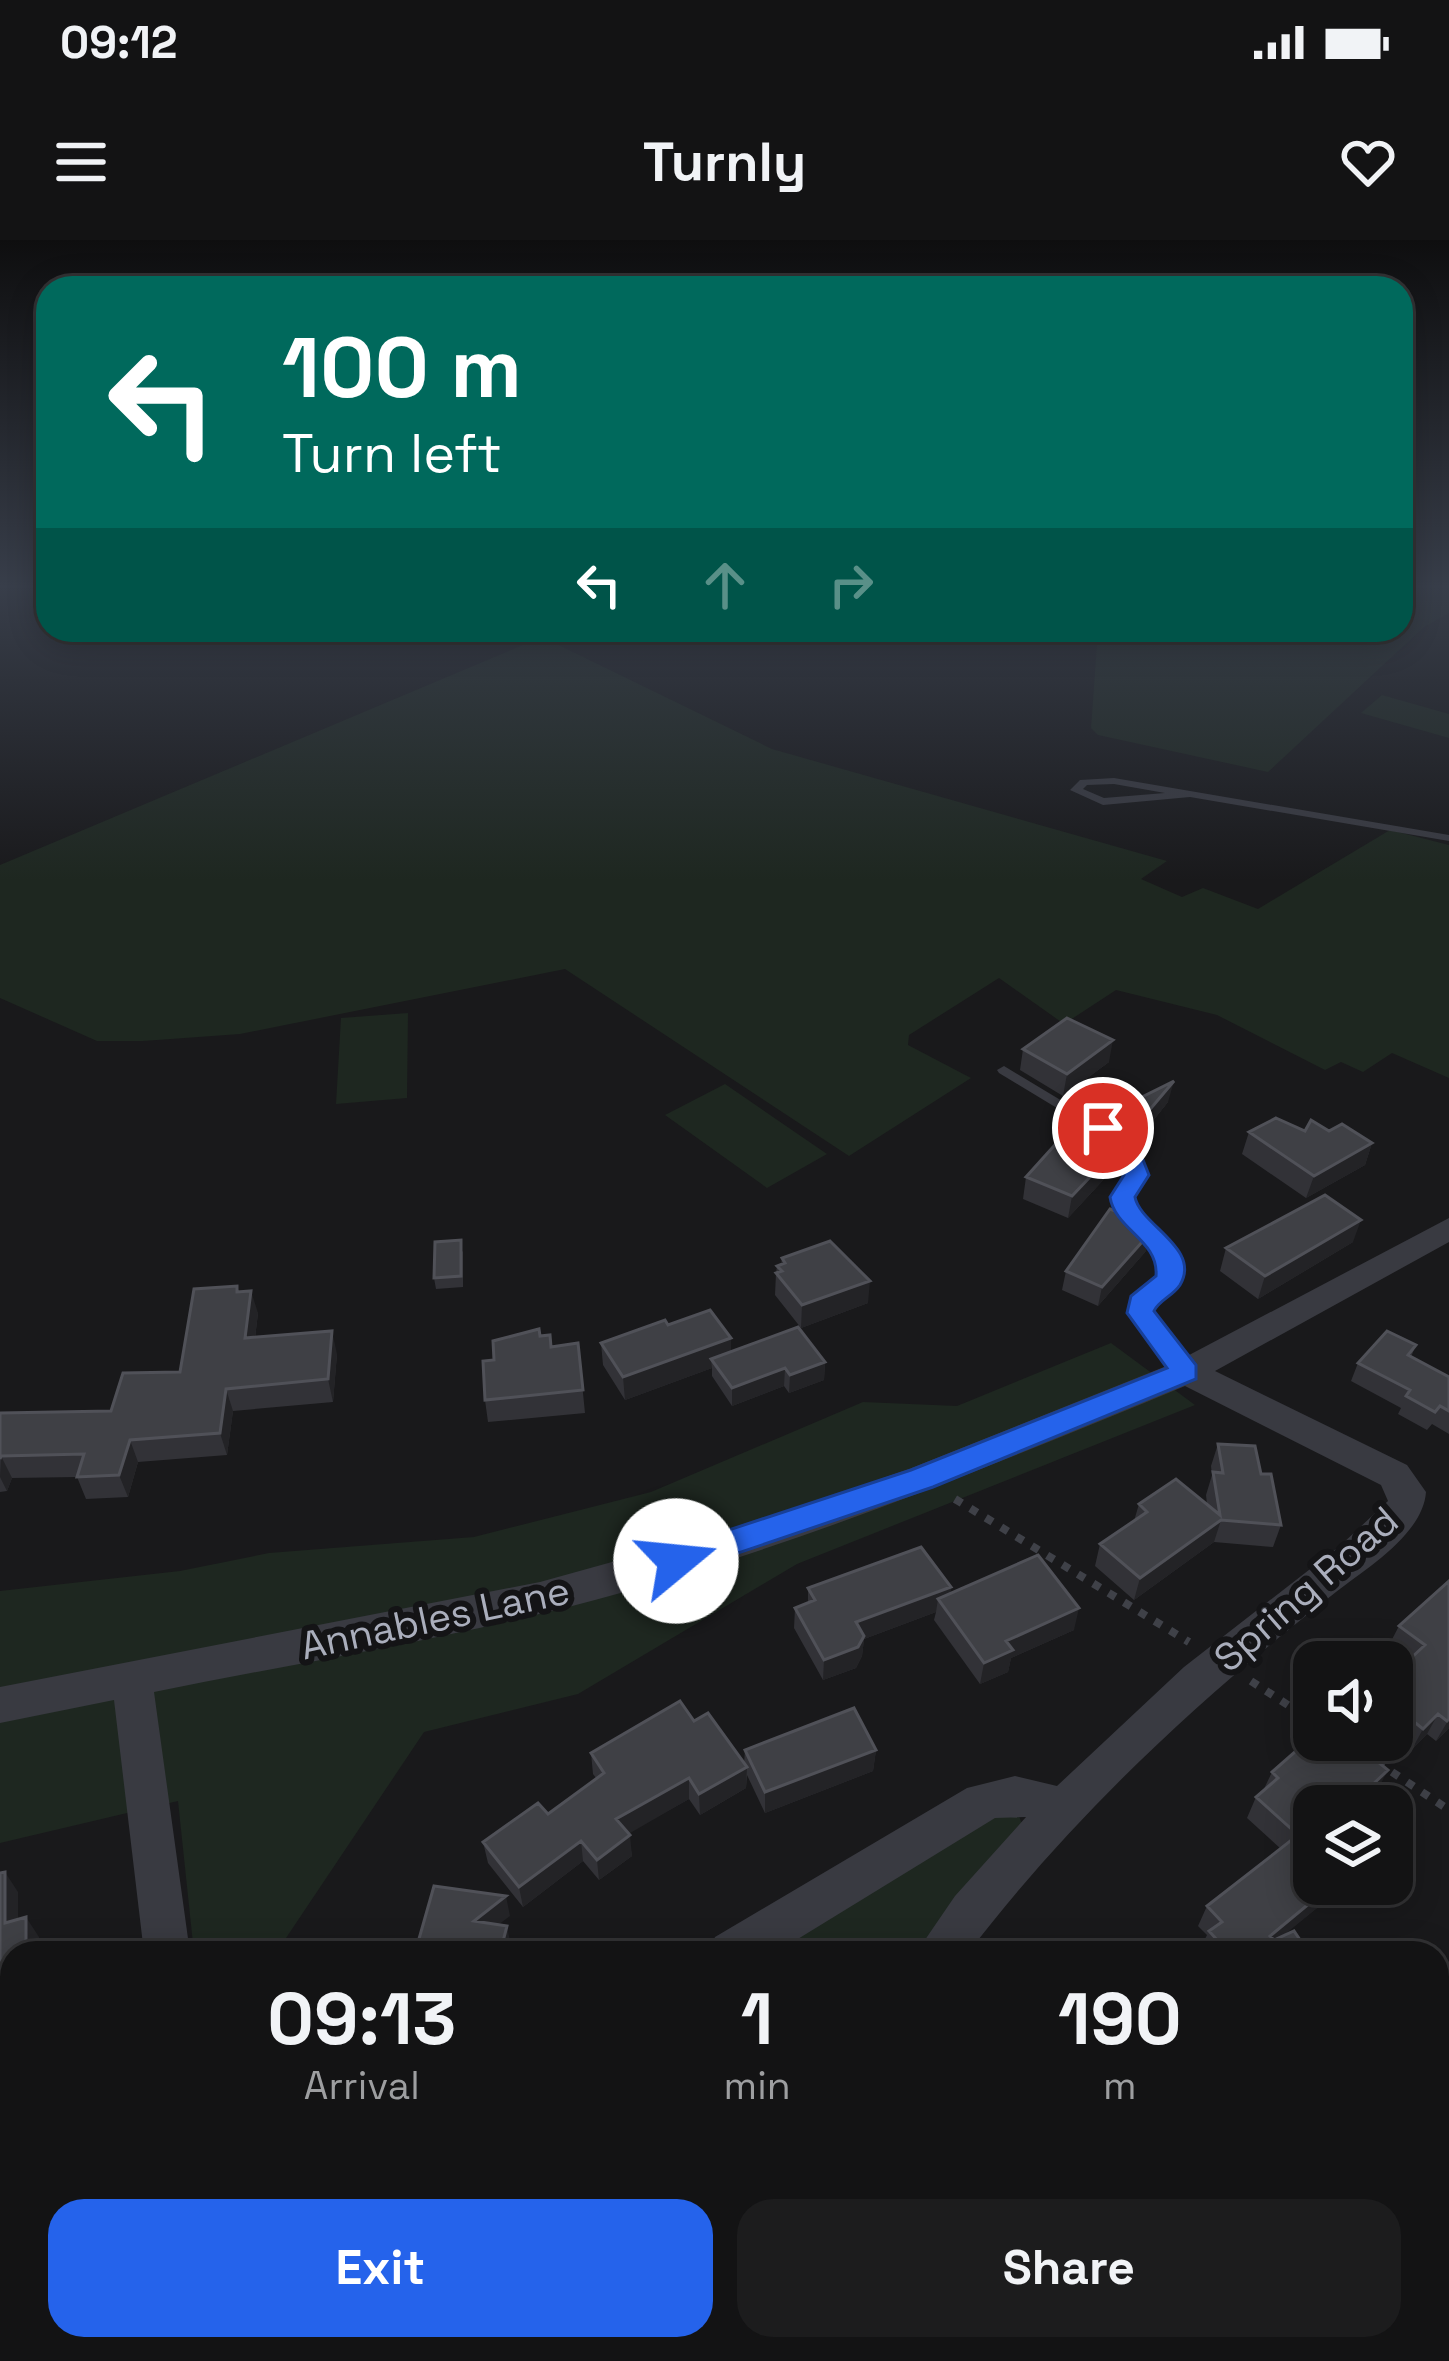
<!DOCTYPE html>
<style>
:root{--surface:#131314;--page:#1c1c1d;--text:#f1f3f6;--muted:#9d9ea0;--line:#323234;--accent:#2563eb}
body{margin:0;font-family:"Space Grotesk",sans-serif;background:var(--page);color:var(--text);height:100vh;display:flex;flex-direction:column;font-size:45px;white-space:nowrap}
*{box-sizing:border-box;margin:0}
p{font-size:39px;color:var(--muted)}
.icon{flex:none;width:66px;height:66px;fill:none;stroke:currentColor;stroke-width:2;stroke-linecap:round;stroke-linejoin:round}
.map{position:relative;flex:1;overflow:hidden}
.sheet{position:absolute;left:0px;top:1701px;width:1449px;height:420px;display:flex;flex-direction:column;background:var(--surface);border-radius:36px 36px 0 0;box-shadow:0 6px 30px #0003,0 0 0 3px var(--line)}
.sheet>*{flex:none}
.hud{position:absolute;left:36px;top:36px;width:1377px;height:366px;border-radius:36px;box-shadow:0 6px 30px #0003,0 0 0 3px var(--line);background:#00695c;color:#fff;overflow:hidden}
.controls{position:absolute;left:1293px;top:1401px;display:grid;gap:24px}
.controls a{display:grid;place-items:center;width:120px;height:120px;border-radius:24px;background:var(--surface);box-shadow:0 6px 30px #0003,0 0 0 3px var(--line);font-size:60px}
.pin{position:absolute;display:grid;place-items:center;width:102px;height:102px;color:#fff;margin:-51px;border:6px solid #fff;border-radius:50%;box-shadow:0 3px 12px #0007}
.me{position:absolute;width:132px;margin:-66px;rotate:73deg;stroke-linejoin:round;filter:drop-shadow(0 0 9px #0008)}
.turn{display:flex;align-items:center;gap:42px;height:252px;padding:0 48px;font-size:54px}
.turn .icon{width:156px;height:156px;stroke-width:2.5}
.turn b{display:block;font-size:84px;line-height:102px}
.lanes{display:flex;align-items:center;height:114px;padding:0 48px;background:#0003;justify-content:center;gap:60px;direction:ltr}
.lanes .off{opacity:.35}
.eta{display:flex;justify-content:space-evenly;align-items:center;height:204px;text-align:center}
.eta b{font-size:72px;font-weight:700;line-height:84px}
.action{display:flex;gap:24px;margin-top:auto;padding:24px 48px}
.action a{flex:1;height:138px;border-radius:36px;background:var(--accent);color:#fff;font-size:48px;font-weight:700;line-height:138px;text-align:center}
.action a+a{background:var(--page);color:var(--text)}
.status{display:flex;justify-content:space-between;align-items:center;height:84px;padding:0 60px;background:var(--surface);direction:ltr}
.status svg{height:33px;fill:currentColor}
header{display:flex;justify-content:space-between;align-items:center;height:156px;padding:0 48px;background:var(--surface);font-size:54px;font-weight:700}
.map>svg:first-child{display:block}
</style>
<div class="status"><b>09:12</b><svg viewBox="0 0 49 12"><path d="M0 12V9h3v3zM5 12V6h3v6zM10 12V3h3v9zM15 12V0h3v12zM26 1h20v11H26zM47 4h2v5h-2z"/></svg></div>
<header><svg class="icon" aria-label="menu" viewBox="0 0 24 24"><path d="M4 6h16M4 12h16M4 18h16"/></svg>Turnly<svg class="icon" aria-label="heart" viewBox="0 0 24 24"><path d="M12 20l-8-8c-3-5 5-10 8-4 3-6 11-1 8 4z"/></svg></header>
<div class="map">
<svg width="1449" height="2121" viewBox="0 0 1449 2121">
<rect width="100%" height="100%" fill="#19191b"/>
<path fill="#1e2720" d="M1401,344H1449V373L1424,387L1268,532L1098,495L1091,488L1098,390H1401Z
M542,397L772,509L1167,621L1141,639L1182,657L1203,648L1258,669L1390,590L1449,605V838L1392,813L1363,832L1341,822L1325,830L1217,775L1116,750L1064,784L999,738L909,795L908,805L971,838L849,916L565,729L240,794L143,801H97L0,758V625Z
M1382,455L1449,474V498L1361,473Z
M408,773L407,858L336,864L341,778Z
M725,844L827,914L767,948L665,875Z
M1111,1103L1195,1165L797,1324L578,1454L424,1492L276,1713H194L178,1561L0,1603V1351L180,1331L269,1313L474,1297L651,1252L863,1162L957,1166Z
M1005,1574L1019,1576L1023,1587L923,1713H754L959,1592Z"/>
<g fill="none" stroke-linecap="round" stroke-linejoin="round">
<path stroke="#3f4148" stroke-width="8" stroke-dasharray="8 10" stroke-linecap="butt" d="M955,1259L1189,1402
M1251,1441L1314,1482
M1377,1522L1449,1570"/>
<path fill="#393a41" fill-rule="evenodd" d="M1114,538L1449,595V601L1190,557L1103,565L1070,550L1080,540ZM1114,544L1165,553L1104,558L1083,549L1087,545Z
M1004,826L1132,903L1144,936L1131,957C1141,990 1183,1006 1175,1044L1149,1065L1148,1072L1192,1128L1195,1132L1192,1136H1180L1132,1073L1135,1059L1161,1038C1159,1004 1125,989 1115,957L1128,936L1118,905L999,833L997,830Z"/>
<path fill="#393a41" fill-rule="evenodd" d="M1449,978V1002L1215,1131L1407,1225L1426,1252C1423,1294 1367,1328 1336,1352C1198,1459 1073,1576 968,1713H916L955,1656L1026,1577L995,1578L775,1713H709L715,1697L967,1548L1015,1536L1057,1546L1184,1427L1341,1305L1388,1261L1381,1245L1185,1146C974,1233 762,1321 539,1374C412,1405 282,1426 154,1452L190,1713H144L114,1460L0,1483V1447L540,1342L756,1282L909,1229L1174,1123Z
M191,2109H247L249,2121H193Z
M659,2109H715L718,2121H662Z
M763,2109H819L816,2121H760Z"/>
</g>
<path fill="#323237" d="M1023,809L1109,822L1063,856L1020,830Z
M1168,862L1136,902L1121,891L1119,923L1068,978L1023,959L1026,937L1090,895L1118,885L1122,867Z
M1329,891L1372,903L1365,925L1306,958L1242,914L1249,892Z
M1353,1002L1258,1059L1220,1031L1226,1008Z
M463,1011V1047L436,1049L434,1038Z
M1146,1011L1098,1066L1062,1050L1066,1031Z
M782,1018L868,1063L801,1088L775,1055L776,1033L777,1026L781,1025Z
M237,1046L239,1052L258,1073L255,1098L337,1114L333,1162L233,1171L227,1215L138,1222L128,1257L86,1259L77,1237L12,1238L7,1251L0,1252V1173L111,1171L180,1132Z
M668,1085L731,1112L825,1122L824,1140L789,1153L784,1146L732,1166L712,1136V1128L625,1160L603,1125L601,1103Z
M540,1096L551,1107L578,1103L585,1173L488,1182L485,1160L494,1120Z
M1416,1105L1411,1117L1449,1137V1194L1432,1184L1427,1190L1398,1174L1401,1168L1351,1141L1358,1123Z
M1218,1204L1261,1234L1281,1285L1273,1307L1214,1302L1134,1360L1095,1326L1100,1304L1134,1281L1139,1264H1207L1206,1255L1212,1235L1211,1226Z
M1449,1341V1488L1436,1501L1427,1494L1412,1509L1392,1494V1436L1407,1422L1388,1407L1399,1386Z
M951,1347L950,1353L1074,1390L1011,1418L1008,1432L980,1444L934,1380L936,1372L864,1399L862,1416L856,1428L823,1440L794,1388L795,1368L808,1363V1348Z
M694,1481L744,1524L745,1510H876L873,1531L765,1573L747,1535L746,1548L700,1575L689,1559L628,1593L632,1616L599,1640L583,1621L523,1667L488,1623L483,1602L548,1574L596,1538L593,1534L591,1513Z
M1318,1514L1377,1551L1361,1566H1314V1644H1353L1338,1659L1333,1655L1283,1695L1292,1713H1201L1199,1711L1207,1695L1198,1686L1207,1666L1281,1609L1247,1578L1256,1557L1263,1551L1272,1532Z
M911,2109H1036L1029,2118L1032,2121H921Z"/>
<path fill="#232326" d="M1113,800L1109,822L1063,856L1067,834Z
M1174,841L1168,862L1136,902L1141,880Z
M1124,901L1119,923L1068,978L1072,956Z
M1372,903L1365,925L1306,958L1314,936Z
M1361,980L1353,1002L1258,1059L1265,1036Z
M1151,992L1146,1011L1098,1066L1102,1047Z
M870,1041L868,1063L801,1088L802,1065Z
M251,1051L258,1073L252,1121L245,1098Z
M332,1091L337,1114L333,1162L328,1139Z
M731,1098V1121L711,1119L712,1128L625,1160L623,1137Z
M825,1122L824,1140L789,1153L790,1135Z
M785,1128L784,1146L732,1166V1148Z
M226,1149L233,1171L227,1215L220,1193Z
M130,1200L138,1222L128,1257L119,1235Z
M1,1216L12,1238L7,1251L0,1237Z
M1221,1280L1214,1302L1134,1360L1140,1338Z
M951,1347L948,1368L938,1359L936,1372L864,1399L862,1416L856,1428L823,1440L824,1420L856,1382Z
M1079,1368L1074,1390L1011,1418L1008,1432L980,1444L984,1423L1006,1401Z
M1438,1474L1427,1494L1412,1509L1423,1489Z
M1449,1479V1488L1436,1501Z
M876,1510L873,1531L765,1573V1552Z
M747,1527L746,1548L700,1575L699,1554Z
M1388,1530L1377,1551L1361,1566H1350Z
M689,1538V1559L618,1600L616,1579Z
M630,1595L632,1616L599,1640L597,1620Z
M581,1601L583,1621L523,1667L519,1647Z
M5,1632L18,1652V1702L5,1683Z
M1333,1644H1339L1333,1655L1262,1713L1270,1696Z
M1346,1644H1353L1338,1659Z
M506,1656L510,1676L478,1700L474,1681Z
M26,1677L39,1697V1713H26Z
M507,1686L511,1706L509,1713H500Z
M12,1732V1852L7,1846L9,1733Z
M16,2109H32V2121H16Z"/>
<path fill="#3f4045" stroke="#505158" stroke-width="3" d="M1067,778L1113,800L1067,834L1023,809Z
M1174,841L1141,880L1122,867Z
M1105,877L1119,886L1124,901L1072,956L1026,937L1071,887L1090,895Z
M1276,878L1305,891L1311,880L1329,891L1342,884L1372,903L1314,936L1249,892Z
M1325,955L1361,980L1265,1036L1226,1008Z
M1110,969L1143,982L1151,992L1102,1047L1066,1031Z
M461,1000V1036L434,1038L435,1002Z
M830,1001L870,1041L802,1065L776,1033L782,1031L777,1026L785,1023L782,1018Z
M237,1046V1052L251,1051L245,1098L332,1091L328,1139L226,1149L220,1193L130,1200L119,1235L77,1237L84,1214L1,1216L0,1219V1173L111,1171L123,1133L180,1132L194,1049Z
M710,1070L731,1098L623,1137L601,1103L665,1080L668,1085Z
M798,1087L825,1122L790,1135L785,1128L732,1148L711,1119Z
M539,1089L540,1096L550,1095L551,1107L578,1103L583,1150L485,1160L483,1121L494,1120L493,1101Z
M1387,1091L1416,1105L1408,1115L1449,1137V1171L1440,1166L1435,1172L1406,1156L1410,1150L1358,1123Z
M1218,1204L1255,1206L1261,1234H1271L1281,1285L1221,1280L1140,1338L1100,1304L1147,1272L1139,1264L1176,1239L1220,1275L1213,1232L1223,1233Z
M921,1307L951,1347L856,1382L864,1396L858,1407L824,1420L795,1368L815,1360L808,1348Z
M1038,1315L1079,1368L1006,1401L1013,1410L984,1423L938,1359Z
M1449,1341V1479L1447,1481L1438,1474L1423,1489L1392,1464V1436L1425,1405L1399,1386Z
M680,1461L694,1481L708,1473L747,1527L699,1554L689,1538L616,1579L630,1595L597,1620L581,1601L519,1647L483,1602L538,1563L548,1574L604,1533L591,1513Z
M854,1468L876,1510L765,1552L745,1510Z
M1334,1500H1351L1388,1530L1350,1566H1314V1644H1333L1270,1696L1274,1700L1294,1691L1300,1700L1283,1713H1229L1209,1691L1222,1682L1207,1666L1298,1595L1256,1557L1278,1538L1272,1532L1305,1503L1318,1514Z
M5,1632V1683L26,1677V1713H12V1732L9,1733L7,1846L12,1844V2109H16V2121H0V1633Z
M434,1646L506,1656L474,1681L507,1686L500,1713H415Z
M428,2109H551L554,2121H430Z
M927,2109H1032L1027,2115L1032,2121H937Z"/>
<linearGradient id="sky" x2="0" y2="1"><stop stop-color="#0e0e0f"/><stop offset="0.54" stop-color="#383e4a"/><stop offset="1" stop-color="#383e4a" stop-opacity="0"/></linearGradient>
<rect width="1449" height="641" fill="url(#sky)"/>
<path fill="#2563eb" stroke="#184099" stroke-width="3" d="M1103,880L1134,897L1149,935L1135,957C1140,985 1202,1008 1180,1045C1173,1056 1159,1060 1154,1071L1196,1125V1139L933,1247L676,1334L665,1330L661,1321L665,1311L911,1230L1167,1128L1127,1073L1131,1056L1156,1036C1159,1000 1115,990 1110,957L1124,935L1115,907L1091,888Z"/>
<g text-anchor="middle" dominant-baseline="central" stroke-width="12" stroke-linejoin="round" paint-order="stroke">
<g font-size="39" fill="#aaaebc" stroke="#141416">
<text transform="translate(1306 1349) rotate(-41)">Spring Road</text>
<text transform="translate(435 1378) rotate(-12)">Annables Lane</text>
</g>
</g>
</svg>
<div class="controls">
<a><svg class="icon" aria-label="sound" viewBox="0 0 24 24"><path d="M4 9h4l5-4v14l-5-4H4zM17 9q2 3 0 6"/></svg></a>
<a><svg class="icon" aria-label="layers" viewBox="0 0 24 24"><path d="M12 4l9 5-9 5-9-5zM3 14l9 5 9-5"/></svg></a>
</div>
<div class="pin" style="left:1103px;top:888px;background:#d93025"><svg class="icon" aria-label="arrive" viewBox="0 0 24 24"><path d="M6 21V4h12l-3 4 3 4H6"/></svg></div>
<svg class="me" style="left:676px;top:1321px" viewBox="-20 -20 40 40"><circle r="19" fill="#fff"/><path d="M0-13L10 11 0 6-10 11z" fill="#2563eb"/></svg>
<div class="hud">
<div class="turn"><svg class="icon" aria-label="left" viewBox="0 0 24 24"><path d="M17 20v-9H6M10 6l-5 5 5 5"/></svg><div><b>100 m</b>Turn left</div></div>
<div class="lanes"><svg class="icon" aria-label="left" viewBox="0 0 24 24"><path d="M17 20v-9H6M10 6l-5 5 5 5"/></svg><svg class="icon off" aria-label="ahead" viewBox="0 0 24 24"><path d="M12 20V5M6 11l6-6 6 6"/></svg><svg class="icon off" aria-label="right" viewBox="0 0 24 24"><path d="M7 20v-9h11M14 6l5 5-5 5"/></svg></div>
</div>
<section class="sheet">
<div class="eta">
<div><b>09:13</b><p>Arrival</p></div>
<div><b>1</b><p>min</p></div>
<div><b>190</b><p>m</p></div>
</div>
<div class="action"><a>Exit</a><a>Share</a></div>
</section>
</div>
